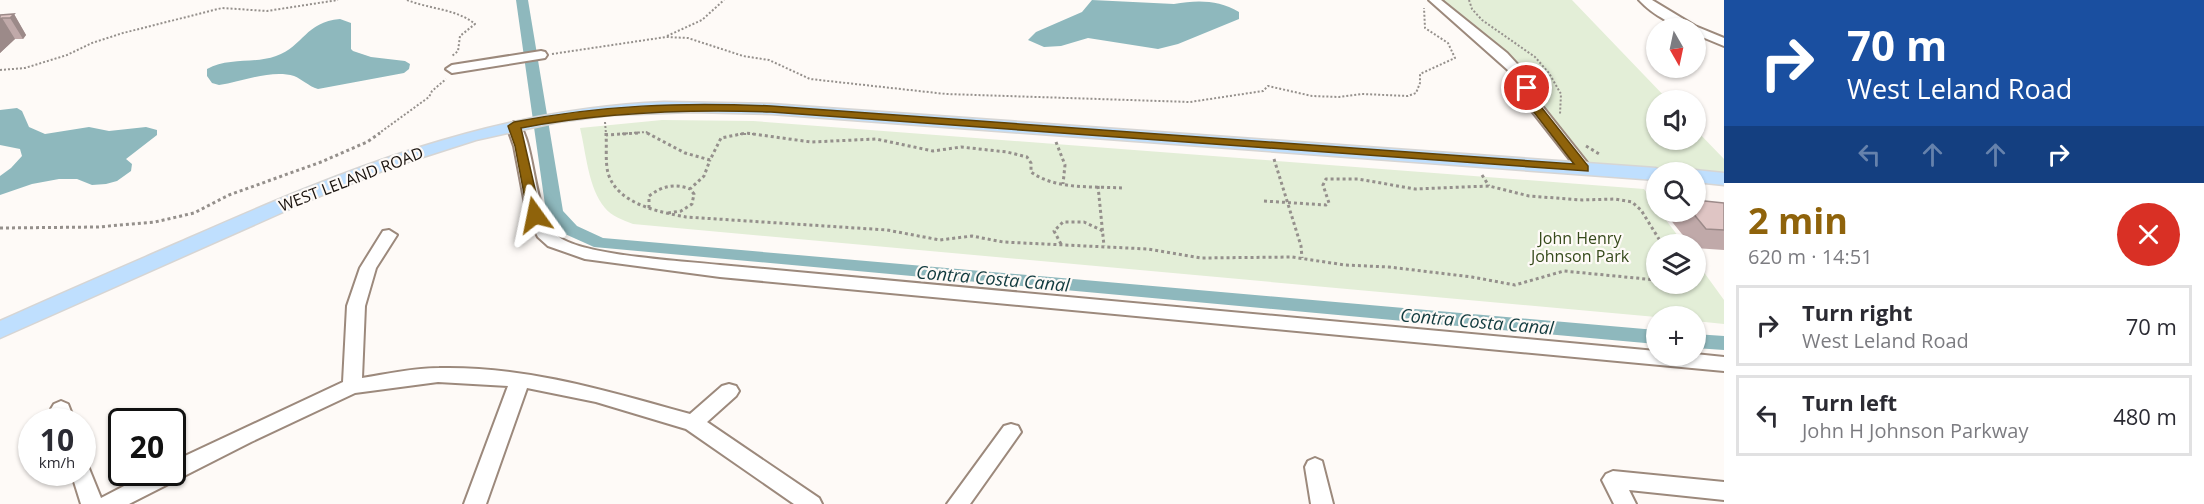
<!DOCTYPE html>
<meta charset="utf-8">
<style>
:root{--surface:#fff;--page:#f2f2f3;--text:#2b2b33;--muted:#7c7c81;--line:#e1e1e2;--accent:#8f630b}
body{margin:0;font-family:"Open Sans",sans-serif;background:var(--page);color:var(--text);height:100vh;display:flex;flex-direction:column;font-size:22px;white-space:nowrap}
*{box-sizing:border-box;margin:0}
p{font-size:20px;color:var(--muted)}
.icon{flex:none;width:33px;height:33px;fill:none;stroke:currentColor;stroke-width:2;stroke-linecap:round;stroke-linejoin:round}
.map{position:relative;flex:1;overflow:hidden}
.drawer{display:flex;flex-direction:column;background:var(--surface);width:480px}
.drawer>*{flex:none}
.guide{background:#1a4fa0;color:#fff;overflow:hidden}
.needle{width:39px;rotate:171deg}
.buttons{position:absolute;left:1646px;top:18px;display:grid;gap:12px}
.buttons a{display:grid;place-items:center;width:60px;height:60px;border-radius:50%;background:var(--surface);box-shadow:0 2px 4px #0004;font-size:30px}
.speed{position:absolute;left:18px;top:408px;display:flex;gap:12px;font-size:30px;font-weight:700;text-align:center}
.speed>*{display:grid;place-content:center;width:78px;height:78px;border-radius:50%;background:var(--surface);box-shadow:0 2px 4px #0004;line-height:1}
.speed small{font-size:15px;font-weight:400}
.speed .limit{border:3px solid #111;border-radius:9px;background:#fff;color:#111}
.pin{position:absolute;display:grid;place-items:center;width:51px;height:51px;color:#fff;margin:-26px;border:3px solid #fff;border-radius:50%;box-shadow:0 2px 6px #0007}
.me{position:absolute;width:66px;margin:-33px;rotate:348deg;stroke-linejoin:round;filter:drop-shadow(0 0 4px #0008)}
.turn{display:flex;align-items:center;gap:21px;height:126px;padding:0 24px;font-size:27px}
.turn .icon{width:78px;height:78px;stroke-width:2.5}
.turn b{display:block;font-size:42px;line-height:51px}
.lanes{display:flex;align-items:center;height:57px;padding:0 24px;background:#0003;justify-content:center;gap:30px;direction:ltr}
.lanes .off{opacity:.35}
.round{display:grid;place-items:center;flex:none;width:63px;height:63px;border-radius:32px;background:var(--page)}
.headline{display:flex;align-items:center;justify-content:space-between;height:102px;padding:0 24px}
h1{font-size:36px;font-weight:700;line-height:45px;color:var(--accent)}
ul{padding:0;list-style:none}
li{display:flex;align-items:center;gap:18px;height:81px;margin:0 12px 9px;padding:0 12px;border:3px solid var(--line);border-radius:0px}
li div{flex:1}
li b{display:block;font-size:22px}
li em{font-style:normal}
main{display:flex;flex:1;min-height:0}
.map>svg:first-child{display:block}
</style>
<main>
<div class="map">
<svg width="1724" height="504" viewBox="0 0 1724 504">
<rect width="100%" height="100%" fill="#fefaf7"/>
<path fill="#e3eed7" d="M1435,0H1572L1668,100H1656V140H1695V129L1724,159V179L1695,172L1584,168L1527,88Z
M662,120L753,121L1644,189L1656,206V212H1660L1684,244H1656V284H1695V260L1724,300V324L1695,321V316L1656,317L633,224C623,220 611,216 605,208C588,188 586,152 580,128Z"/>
<path fill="#8eb8bd" d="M1092,0L1174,4C1198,0 1218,0 1239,12V19L1178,44L1158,49L1088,38L1061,46L1044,47L1028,40L1036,32L1082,12Z
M340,19L351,23V49L353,51L371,57L405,61L410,64L409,69L404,73L318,89C308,86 302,79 294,76C271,69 242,82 219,85L212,83L207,76V69C228,57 254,64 276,56C304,46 305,22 340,19Z
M17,108L22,111L29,127L45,134L89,127L109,131L146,127L157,130V135L126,159L132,164L131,171L117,181L106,184L92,185L77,179H59L32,184L0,195V176L11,168L22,156L20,149L0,145V110Z"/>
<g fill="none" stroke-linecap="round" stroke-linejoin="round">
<path fill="#8eb8bd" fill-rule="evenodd" d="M516,0H528L563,211L577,226L603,238L1656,330V344L594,247L565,234L546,212Z
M1695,334L1724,336V350L1695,348Z"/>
<defs>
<path id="minor" d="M1429,0H1441L1507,53L1519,66L1530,82L1535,97L1589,165L1591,168L1589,171H1579L1524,101L1509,71Z
M1639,0H1652L1695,26L1724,38V46L1695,34V28C1675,28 1653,15 1639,0Z
M541,51L545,52L547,55L545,58L452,73L446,69L452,65Z
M514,122C536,127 531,218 559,237C585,256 684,261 720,265L1656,351V356L1695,354L1724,357V371L720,277L585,259L548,246L538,237L527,215L514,146L507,126Z
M389,230L397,235L376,268L365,306L362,378C387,374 414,368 439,368C526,366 607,391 690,414L722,386L729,384L736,386L739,391L736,396L707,422L819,498L822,504H794L686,429L596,402L527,388L486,504H464L508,386L438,382L355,393L251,442L129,504H81L71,472H82V464L88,466L101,498L151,472H172V462L343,382L347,306L360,268L383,231Z
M61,401L68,404L75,422H55L51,409L54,404Z
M1011,424L1018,426L1021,432L970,504H947L1004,426Z
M1315,458L1322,461L1333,504H1311L1305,467L1308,461Z
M1613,471L1724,482V500L1629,490L1636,504H1614L1602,480L1606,474Z"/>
<path id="major" d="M664,102L771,104L1656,168L1664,172H1656V180L771,114L691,112L611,115L558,122L476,140L392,167L310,200L0,338V321C62,293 125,266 187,239C343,170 492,109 664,102Z
M1695,170L1724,173V185L1695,182V172H1688Z"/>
</defs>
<use href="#minor" stroke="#9c897c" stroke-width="4"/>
<use href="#major" stroke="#d6d5d4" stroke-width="3"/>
<path stroke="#95908c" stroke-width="2" stroke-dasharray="2 2" stroke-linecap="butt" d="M407,0C429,9 457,9 475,24L460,36L458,51L452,56
M1469,0L1472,9L1482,20L1535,57L1549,73L1561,94L1560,114
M667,36L702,20L724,0
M552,54L666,37L688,38L743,56L769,60L810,79L946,94L1190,102L1263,91L1268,86L1312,96L1339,97L1362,94L1408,96L1416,93L1420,83V74L1455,58L1448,43L1425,28L1424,8
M0,70L25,68L67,55L92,43L123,33L222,8L267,11L338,0
M605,122L606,134
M378,134L429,97L432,91L446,79
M618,134L646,132L650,134
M740,134H754"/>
<path stroke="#95908c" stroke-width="3" stroke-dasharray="3 3" stroke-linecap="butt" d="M606,133V135
M638,133L606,135C607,147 605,161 608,173C617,204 659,212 686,217L887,230L940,240L972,236L1003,242L1148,249L1201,258L1292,257L1345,265L1389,267L1472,277L1515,285L1564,271L1656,280
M647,133L685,153L710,160L721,138L746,133L811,142L876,139L933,151L961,147L1007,152L1027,157L1031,163V172C1056,190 1092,186 1122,188
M1056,142L1065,165L1063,184
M1586,146L1601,155
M1274,159L1301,246L1302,258
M1482,175L1489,186
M1098,186L1104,246
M1264,201L1326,205L1329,203L1323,185L1326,179H1358L1415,189L1489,186L1529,196L1582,200L1615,199L1632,202L1641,210L1662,244
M649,208V196C662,186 675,183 690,189
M668,213L681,211L692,204L694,194L690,189L704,176L710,160
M0,228L98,227L155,222L194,213L229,195L321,162L367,142L380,133
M1061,244L1054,231L1063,222H1084L1103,231
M1688,284H1695L1699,272L1695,269"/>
<use href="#minor" fill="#fff" fill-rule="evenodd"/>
<use href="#major" fill="#bfdffe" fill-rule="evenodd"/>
</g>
<path fill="#c0a9a9" d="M14,14L26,35L23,39H15L0,53V15Z
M1724,203V250L1695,248V244H1690L1669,218L1674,212H1695Z"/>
<path fill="#9c8a89" d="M14,14L26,35L23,39L10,18Z
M2,18L15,39L0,53V20Z"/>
<path fill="#dfc5c4" stroke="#9c8a89" stroke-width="1.5" d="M14,14L10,18H2L0,20V15Z
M1695,200L1724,203V230L1706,229L1692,212H1695Z"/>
<path fill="#8f630b" stroke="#5d4007" stroke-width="1.5" d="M1527,85L1531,86L1534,98L1588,166V171L771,112C686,109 604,112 521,128L541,215L535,219L528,215L515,146L508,126L514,122C602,105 681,102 771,106L1574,164L1523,98L1522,88Z"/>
<g text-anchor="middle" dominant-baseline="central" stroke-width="4.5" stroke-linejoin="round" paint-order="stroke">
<g font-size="16" fill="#1a130e" stroke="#fefaf7">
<text transform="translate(351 179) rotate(-21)">WEST LELAND ROAD</text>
</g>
<g font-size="16" fill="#364a1b" stroke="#fefaf7">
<text x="1580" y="238">John Henry<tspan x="1580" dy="18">Johnson Park</tspan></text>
</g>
<g font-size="18" font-style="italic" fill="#113a3e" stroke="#fefaf7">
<text transform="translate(993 278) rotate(5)">Contra Costa Canal</text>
<text transform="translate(1477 321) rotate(5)">Contra Costa Canal</text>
</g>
</g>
</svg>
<div class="buttons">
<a><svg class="needle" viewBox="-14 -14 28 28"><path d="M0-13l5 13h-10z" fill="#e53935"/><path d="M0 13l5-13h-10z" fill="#7c7c81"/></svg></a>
<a><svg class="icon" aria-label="sound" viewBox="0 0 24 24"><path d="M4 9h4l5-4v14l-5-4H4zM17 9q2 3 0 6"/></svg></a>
<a><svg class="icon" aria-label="search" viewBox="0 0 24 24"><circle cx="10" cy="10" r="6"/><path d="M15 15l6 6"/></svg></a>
<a><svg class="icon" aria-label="layers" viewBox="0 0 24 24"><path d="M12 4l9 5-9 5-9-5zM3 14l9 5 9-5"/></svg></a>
<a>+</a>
</div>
<div class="speed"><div>10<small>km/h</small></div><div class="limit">20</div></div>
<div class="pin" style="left:1527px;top:88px;background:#d93025"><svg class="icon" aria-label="arrive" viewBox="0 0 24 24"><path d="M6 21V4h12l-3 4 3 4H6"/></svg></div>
<svg class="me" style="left:535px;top:215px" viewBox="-20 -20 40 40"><path d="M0-17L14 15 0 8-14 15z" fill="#8f630b" stroke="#fff" stroke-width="4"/></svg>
</div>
<section class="drawer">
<div class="guide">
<div class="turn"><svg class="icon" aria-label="right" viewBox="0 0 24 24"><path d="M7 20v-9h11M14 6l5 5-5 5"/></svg><div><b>70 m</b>West Leland Road</div></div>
<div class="lanes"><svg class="icon off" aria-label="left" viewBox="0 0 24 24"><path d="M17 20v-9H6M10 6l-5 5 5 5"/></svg><svg class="icon off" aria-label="ahead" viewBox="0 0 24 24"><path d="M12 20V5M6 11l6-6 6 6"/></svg><svg class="icon off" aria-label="ahead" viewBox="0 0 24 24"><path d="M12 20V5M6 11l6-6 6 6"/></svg><svg class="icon" aria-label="right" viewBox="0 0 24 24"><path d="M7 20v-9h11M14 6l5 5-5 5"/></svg></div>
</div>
<div class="headline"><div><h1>2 min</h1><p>620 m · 14:51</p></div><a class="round" style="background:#d93025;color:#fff"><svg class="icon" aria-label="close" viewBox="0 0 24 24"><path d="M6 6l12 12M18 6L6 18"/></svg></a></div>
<ul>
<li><svg class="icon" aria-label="right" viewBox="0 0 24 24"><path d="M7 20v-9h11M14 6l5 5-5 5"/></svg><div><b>Turn right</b><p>West Leland Road</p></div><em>70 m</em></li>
<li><svg class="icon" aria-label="left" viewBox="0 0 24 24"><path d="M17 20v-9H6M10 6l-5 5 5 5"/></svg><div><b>Turn left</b><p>John H Johnson Parkway</p></div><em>480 m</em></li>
</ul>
</section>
</main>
